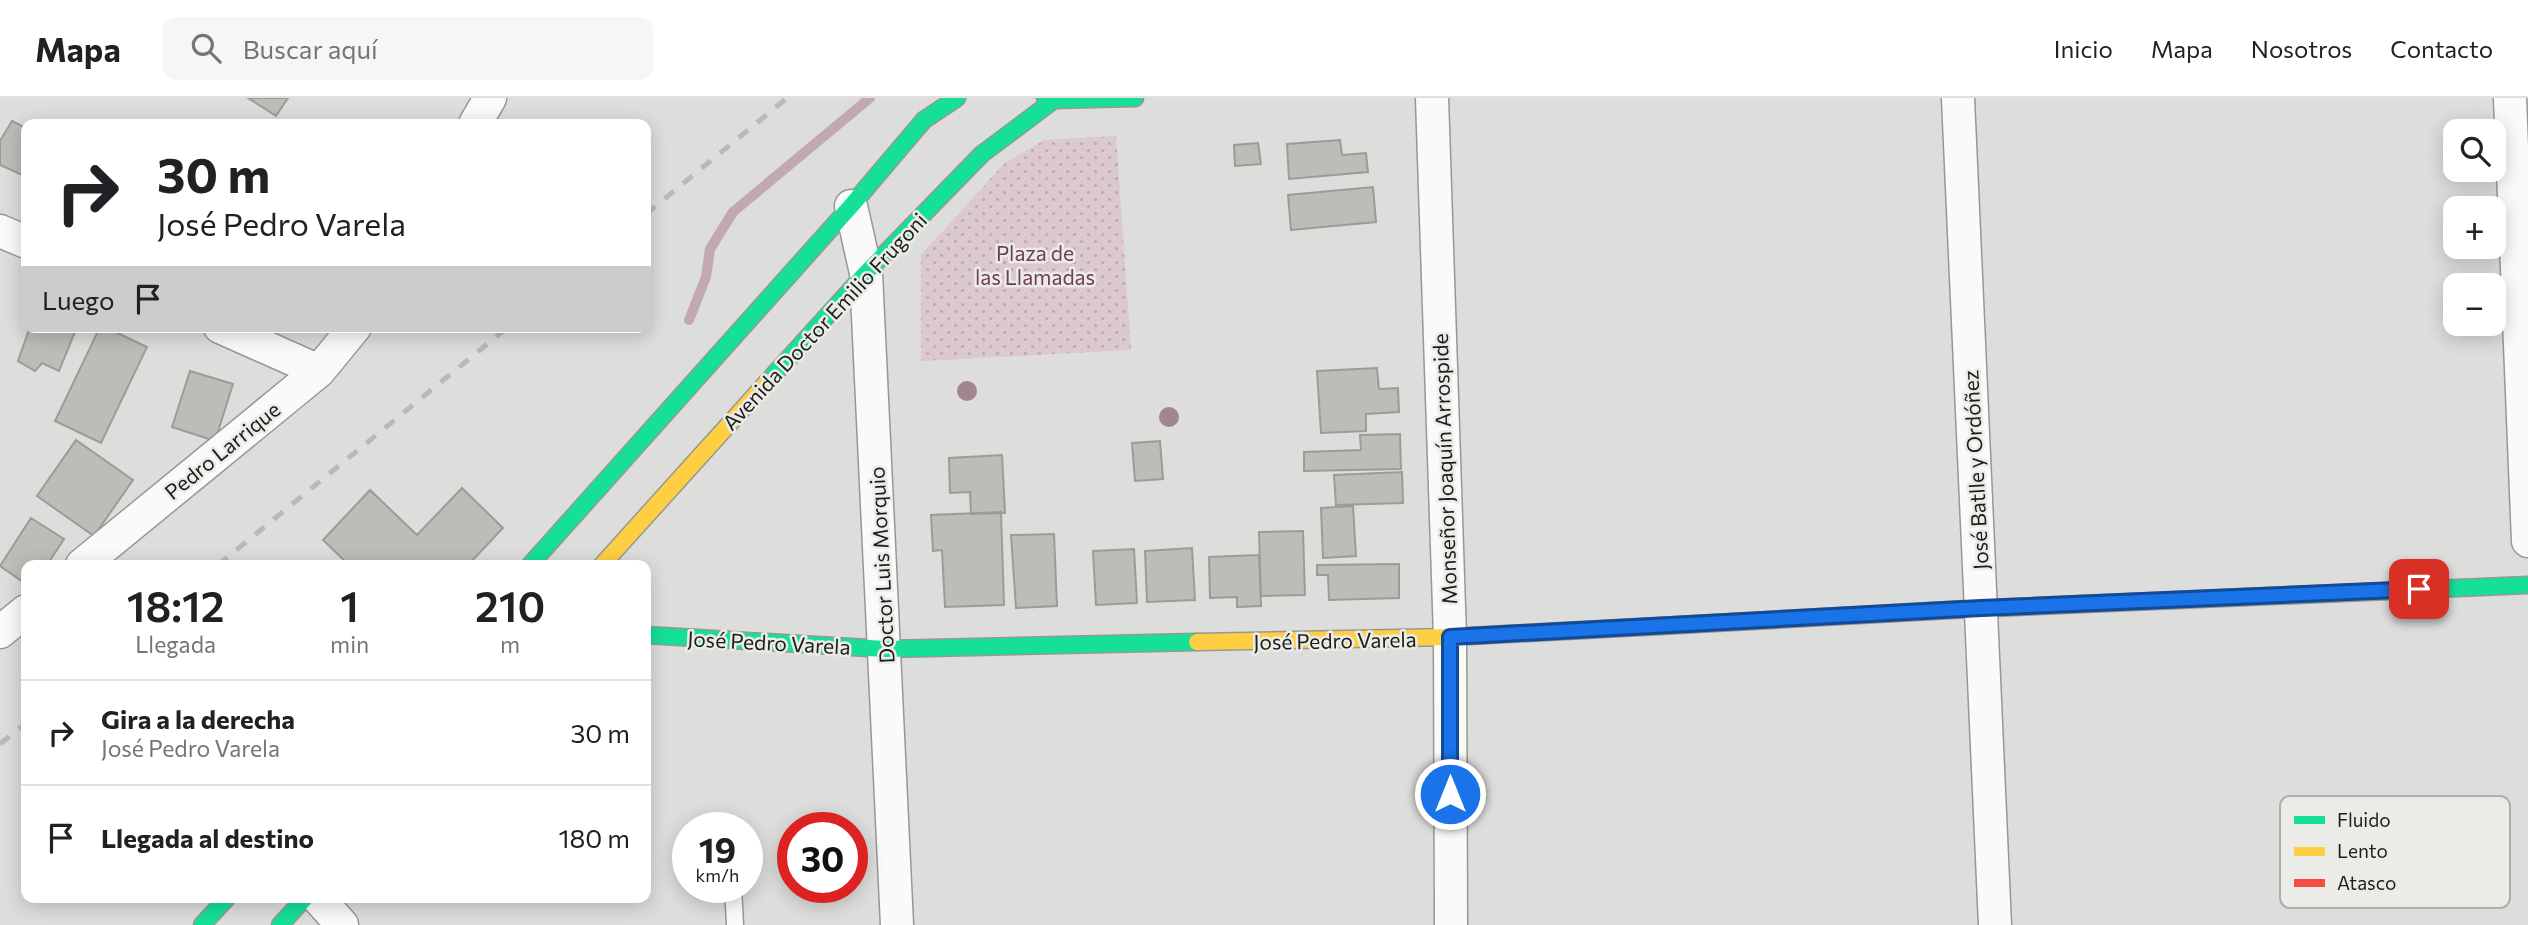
<!DOCTYPE html>
<html lang="es">
<meta charset="utf-8">
<style>
:root{--surface:#fff;--page:#f6f6f6;--text:#202124;--muted:#757577;--line:#e0e0e0}
body{margin:0;font-family:Commissioner,sans-serif;background:var(--page);color:var(--text);height:100vh;display:flex;flex-direction:column;font-size:26px;white-space:nowrap}
*{box-sizing:border-box;margin:0}
p{font-size:23px;color:var(--muted)}
.icon{flex:none;width:38px;height:38px;fill:none;stroke:currentColor;stroke-width:2;stroke-linecap:round;stroke-linejoin:round}
.map{position:relative;flex:1;overflow:hidden}
.panel{position:absolute;left:21px;top:462px;width:630px;height:343px;display:flex;flex-direction:column;background:var(--surface);border-radius:14px;box-shadow:0 4px 18px #0003}
.panel>*{flex:none}
.top-card{position:absolute;left:21px;top:21px;width:630px;height:214px;border-radius:14px;box-shadow:0 4px 18px #0003;background:#fff;color:var(--text);overflow:hidden}
.fabs{position:absolute;left:2443px;top:21px;display:grid;gap:14px}
.fabs a{display:grid;place-items:center;width:63px;height:63px;border-radius:14px;background:var(--surface);box-shadow:0 4px 18px #0003;font-size:35px}
.speed{position:absolute;left:672px;top:714px;display:flex;gap:14px;font-size:35px;font-weight:700;text-align:center}
.speed>*{display:grid;place-content:center;width:91px;height:91px;border-radius:50%;background:var(--surface);box-shadow:0 4px 18px #0003;line-height:1}
.speed small{font-size:18px;font-weight:400}
.speed .limit{border:10px solid #d22;background:#fff;color:#111}
.pin{position:absolute;display:grid;place-items:center;width:60px;height:60px;color:#fff;margin:-30px;border-radius:14px;box-shadow:0 4px 10px #0006}
.me{position:absolute;width:77px;margin:-38px;rotate:0deg;stroke-linejoin:round;filter:drop-shadow(0 0 5px #0008)}
.turn{display:flex;align-items:center;gap:24px;height:147px;padding:0 21px;font-size:32px}
.turn .icon{width:91px;height:91px;stroke-width:2.5}
.turn b{display:block;font-size:49px;line-height:60px}
.then{display:flex;align-items:center;height:66px;padding:0 21px;background:#0003;gap:14px;font-size:26px}
.eta{display:flex;justify-content:space-evenly;align-items:center;height:119px;text-align:center}
.eta b{font-size:42px;font-weight:600;line-height:49px}
ul{padding:0;list-style:none}
li{display:flex;align-items:center;gap:21px;height:105px;padding:0 21px;border-top:2px solid var(--line)}
li div{flex:1}
li b{display:block;font-size:26px}
li em{font-style:normal}
header{display:flex;align-items:center;gap:42px;box-sizing:border-box;height:98px;padding:0 35px;background:var(--surface);border-bottom:2px solid var(--line)}
header strong{font-size:33px}
nav{display:flex;gap:38px;margin-inline-start:auto;font-size:24px}
.search{width:490px;height:63px;background:var(--page);display:flex;align-items:center;gap:18px;box-sizing:border-box;padding:0 24px;border-radius:14px;color:var(--muted);font-size:26px}
.map>svg:first-child{display:block}
</style>
<header>
<strong>Mapa</strong>
<div class="search"><svg class="icon" aria-label="search" viewBox="0 0 24 24"><circle cx="10" cy="10" r="6"/><path d="M15 15l6 6"/></svg>Buscar aquí</div>
<nav><a>Inicio</a><a>Mapa</a><a>Nosotros</a><a>Contacto</a></nav>
</header>
<div class="map">
<svg width="2528" height="827" viewBox="0 0 2528 827">
<defs>
<pattern id="grass-dots" width="8" height="8" patternUnits="userSpaceOnUse" patternTransform="scale(1.75)"><rect width="8" height="8" fill="#dcc8cf"/><path d="M2 2h.1M6 6h.1" fill="none" stroke="#bcabb1" stroke-width="1.8" stroke-linecap="round"/></pattern>
</defs>
<rect width="100%" height="100%" fill="#dddddc"/>
<path fill="url(#grass-dots)" d="M1116,38L1131,252L921,263V157L1004,66L1044,42Z"/>
<g fill="none" stroke-linecap="round" stroke-linejoin="round">
<path stroke="#c2a8b2" stroke-width="10" d="M689,222L706,179L710,151L733,114L870,0"/>
</g>
<path fill="#bbbdb6" stroke="#9b9c9a" stroke-width="2" d="M248,0H288L276,18Z
M12,23L26,30V68L22,77L0,67V43Z
M1340,42L1342,57L1366,55L1368,74L1289,81L1287,46Z
M1258,45L1261,66L1235,68L1234,47Z
M1373,89L1376,124L1291,132L1288,97Z
M30,229H77L59,273L42,265L35,273L18,263Z
M100,229H105L147,249L101,345L55,323Z
M1377,270L1379,291L1398,290L1399,314L1366,316V333L1321,335L1317,273Z
M190,273L233,286L215,343L172,329Z
M1400,336L1401,371L1304,373V354L1361,352L1360,337Z
M76,342L133,382L94,438L37,398Z
M1160,343L1163,381L1135,383L1132,345Z
M1002,357L1005,415L971,416L970,394L950,395L949,360Z
M1402,374L1403,405L1336,407L1334,377Z
M462,390L503,430L468,467H349L323,442L370,392L417,437Z
M1353,408L1356,458L1323,460L1321,410Z
M1001,414L1004,507L945,509L942,452L933,453L931,417Z
M31,420L64,441L47,467H26V486L0,468Z
M1303,433L1305,497L1261,498L1259,434Z
M1054,436L1057,508L1016,510L1011,437Z
M1192,450L1195,502L1147,504L1145,453Z
M1134,451L1137,505L1096,507L1093,453Z
M1259,457L1261,508L1237,509V499L1210,500L1209,459Z
M1399,466V500L1329,502L1328,477H1317V467Z"/>
<g fill="none" stroke-linecap="round" stroke-linejoin="round">
<defs>
<path id="lane" d="M733,789L735,827"/>
<path id="street" d="M1432,0L1450,539L1451,827
M1958,0L1995,827
M2510,0L2528,443
M475,26L490,0
M851,108L866,175L897,827
M0,133L26,144
M220,229L319,273
M82,467L319,273L355,229
M0,534L26,513
M318,800L342,827"/>
<path id="fast" d="M1045,0L1054,2L1135,0
M767,284L866,175L982,56L1054,2
M530,467L851,108L924,22L957,0
M1969,511L2528,487
M646,537L885,551L1197,544
M202,827L227,800
M280,827L305,800"/>
<path id="slow" d="M602,467L767,284
M1197,544L1450,539L1660,528"/>
<path id="jam" d="M1660,528L1969,511"/>
</defs>
<use href="#lane" stroke="#979796" stroke-width="19"/>
<use href="#street" stroke="#979796" stroke-width="35"/>
<use href="#fast" stroke="#979796" stroke-width="19"/>
<use href="#slow" stroke="#979796" stroke-width="19"/>
<use href="#jam" stroke="#979796" stroke-width="19"/>
<use href="#lane" stroke="#fafafa" stroke-width="16"/>
<use href="#street" stroke="#fafafa" stroke-width="32"/>
<use href="#fast" stroke="#16e098" stroke-width="16"/>
<use href="#slow" stroke="#ffcf43" stroke-width="16"/>
<use href="#jam" stroke="#f24e42" stroke-width="16"/>
<path stroke="#b9b9b9" stroke-width="5" stroke-dasharray="12 12" stroke-linecap="butt" d="M646,116L787,0
M218,467L508,229
M0,646L26,625"/>
</g>
<g fill="#a28591">
<circle cx="967" cy="293" r="10"/>
<circle cx="1169" cy="319" r="10"/>
</g>
<g fill="none" stroke-linecap="round" stroke-linejoin="round">
<defs>
<path id="route" d="M1450,696V539L1981,510L2419,491"/>
</defs>
<use href="#route" stroke="#114b97" stroke-width="18"/>
<use href="#route" stroke="#1a73e8" stroke-width="12"/>
</g>
<g text-anchor="middle" dominant-baseline="central" stroke-width="5" stroke-linejoin="round" paint-order="stroke">
<g font-size="21" fill="#713d53" stroke="#ebece8">
<text x="1035" y="154">Plaza de<tspan x="1035" dy="24">las Llamadas</tspan></text>
</g>
<g font-size="21" fill="#1d1d1c" stroke="#ebece8">
<text transform="translate(824 223) rotate(-47)">Avenida Doctor Emilio Frugoni</text>
<text transform="translate(222 352) rotate(-39)">Pedro Larrique</text>
<text transform="translate(1444 371) rotate(-92)">Monseñor Joaquín Arrospide</text>
<text transform="translate(1975 372) rotate(-93)">José Batlle y Ordóñez</text>
<text transform="translate(881 467) rotate(-93)">Doctor Luis Morquio</text>
<text transform="translate(1335 542) rotate(-1)">José Pedro Varela</text>
<text transform="translate(769 544) rotate(3)">José Pedro Varela</text>
</g>
</g>
<rect x="2280" y="698" width="230" height="112" rx="10" fill="#ebece8" stroke="#adaeab" stroke-width="2"/>
<rect x="2294" y="718" width="31" height="8" fill="#16e098"/>
<rect x="2294" y="749" width="31" height="9" fill="#ffcf43"/>
<rect x="2294" y="781" width="31" height="8" fill="#f24e42"/>
<g font-size="19" fill="#1d1d1c">
<text x="2337" y="729">Fluido</text>
<text x="2337" y="760">Lento</text>
<text x="2337" y="792">Atasco</text>
</g>
</svg>
<div class="fabs">
<a><svg class="icon" aria-label="search" viewBox="0 0 24 24"><circle cx="10" cy="10" r="6"/><path d="M15 15l6 6"/></svg></a>
<a>+</a>
<a>−</a>
</div>
<div class="speed"><div>19<small>km/h</small></div><div class="limit">30</div></div>
<div class="pin" style="left:2419px;top:491px;background:#d93025"><svg class="icon" aria-label="arrive" viewBox="0 0 24 24"><path d="M6 21V4h12l-3 4 3 4H6"/></svg></div>
<svg class="me" style="left:1450px;top:696px" viewBox="-20 -20 40 40"><circle r="17" fill="#1a73e8" stroke="#fff" stroke-width="3"/><path d="M0-11L8 9 0 5-8 9z" fill="#fff"/></svg>
<div class="top-card">
<div class="turn"><svg class="icon" aria-label="right" viewBox="0 0 24 24"><path d="M7 20v-9h11M14 6l5 5-5 5"/></svg><div><b>30 m</b>José Pedro Varela</div></div>
<div class="then">Luego<svg class="icon" aria-label="arrive" viewBox="0 0 24 24"><path d="M6 21V4h12l-3 4 3 4H6"/></svg></div>
</div>
<section class="panel">
<div class="eta">
<div><b>18:12</b><p>Llegada</p></div>
<div><b>1</b><p>min</p></div>
<div><b>210</b><p>m</p></div>
</div>
<ul>
<li><svg class="icon" aria-label="right" viewBox="0 0 24 24"><path d="M7 20v-9h11M14 6l5 5-5 5"/></svg><div><b>Gira a la derecha</b><p>José Pedro Varela</p></div><em>30 m</em></li>
<li><svg class="icon" aria-label="arrive" viewBox="0 0 24 24"><path d="M6 21V4h12l-3 4 3 4H6"/></svg><div><b>Llegada al destino</b></div><em>180 m</em></li>
</ul>
</section>
</div>
